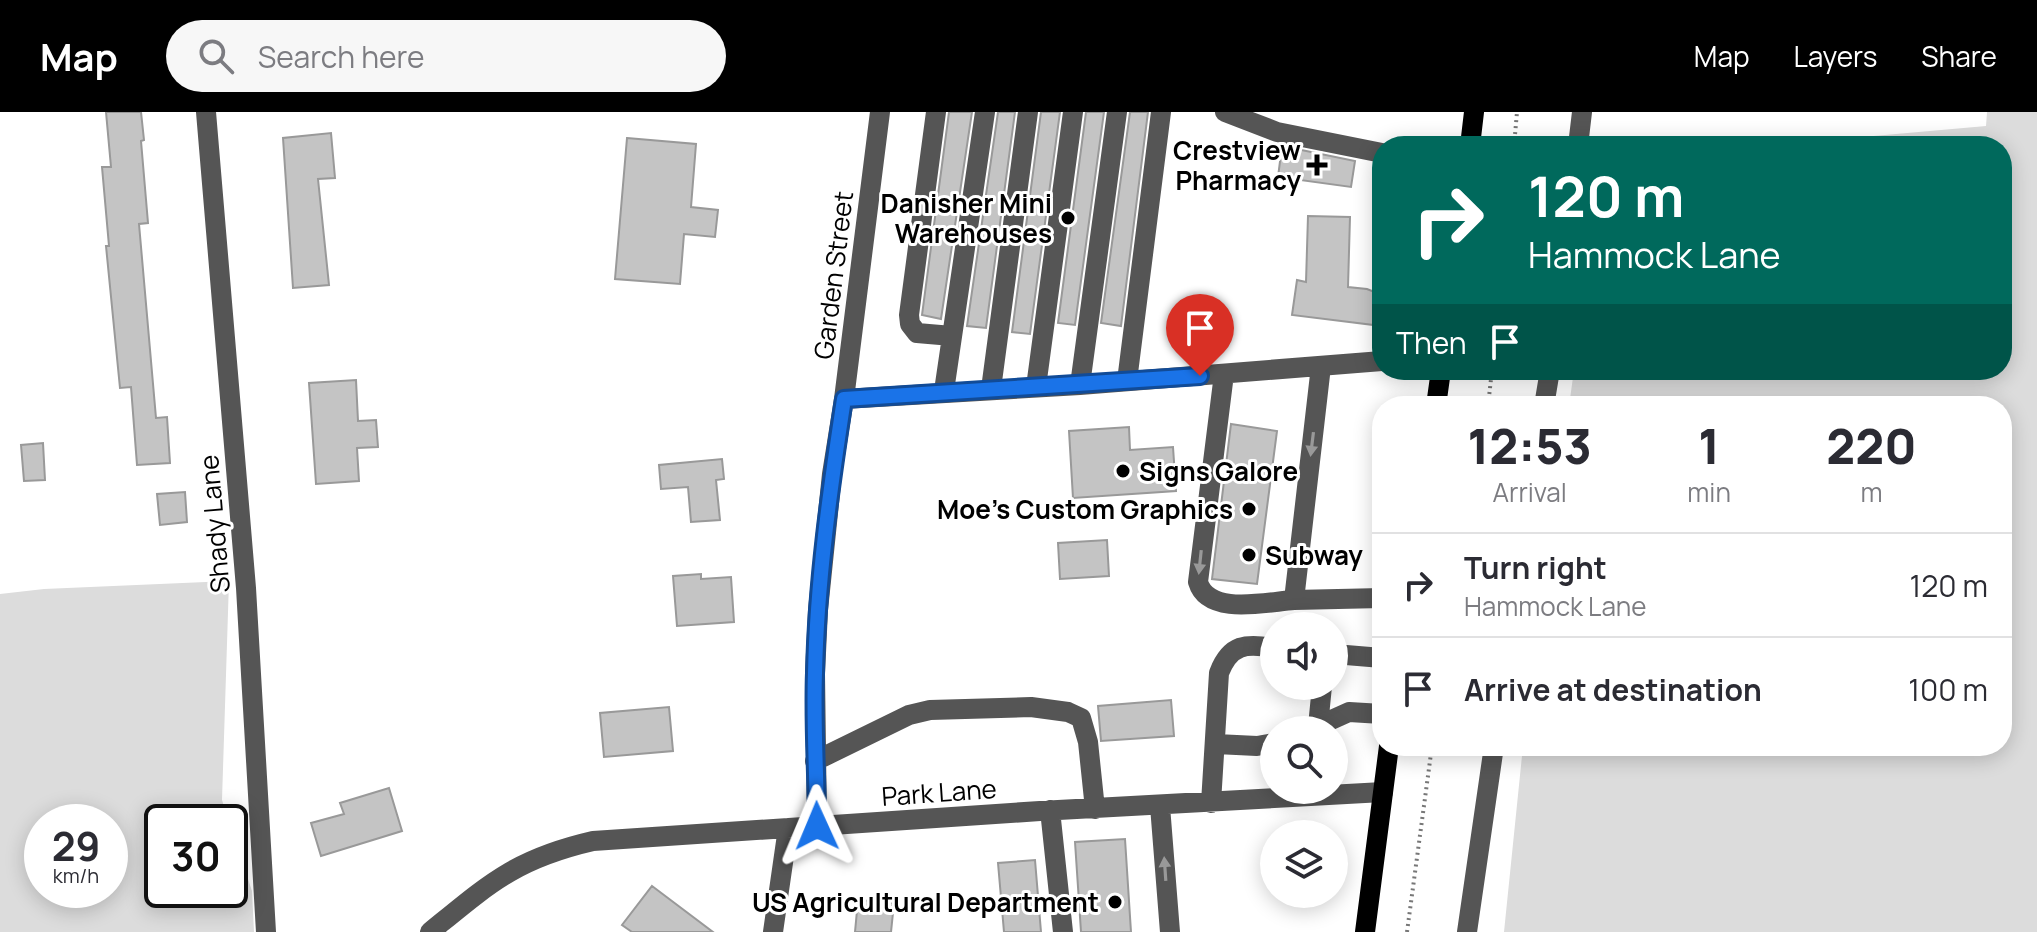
<!DOCTYPE html>
<style>
:root{--surface:#fff;--page:#f7f7f7;--text:#2b2b33;--muted:#7c7c81;--line:#e1e1e2;--accent:#000}
body{margin:0;font-family:Manrope,sans-serif;background:var(--page);color:var(--text);height:100vh;display:flex;flex-direction:column;font-size:30px;white-space:nowrap}
*{box-sizing:border-box;margin:0}
p{font-size:26px;color:var(--muted)}
.icon{flex:none;width:44px;height:44px;fill:none;stroke:currentColor;stroke-width:2;stroke-linecap:round;stroke-linejoin:round}
.map{position:relative;flex:1;overflow:hidden}
.drawer{position:absolute;left:1372px;top:284px;width:640px;height:360px;display:flex;flex-direction:column;background:var(--surface);border-radius:32px;box-shadow:0 4px 20px #0003}
.drawer>*{flex:none}
.guide{position:absolute;left:1372px;top:24px;width:640px;height:244px;border-radius:32px;box-shadow:0 4px 20px #0003;background:#00695c;color:#fff;overflow:hidden}
.fabs{position:absolute;left:1260px;top:500px;display:grid;gap:16px}
.fabs a{display:grid;place-items:center;width:88px;height:88px;border-radius:50%;background:var(--surface);box-shadow:0 4px 20px #0003;font-size:40px}
.speed{position:absolute;left:24px;top:692px;display:flex;gap:16px;font-size:40px;font-weight:700;text-align:center}
.speed>*{display:grid;place-content:center;width:104px;height:104px;border-radius:50%;background:var(--surface);box-shadow:0 4px 20px #0003;line-height:1}
.speed small{font-size:20px;font-weight:400}
.speed .limit{border:4px solid #111;border-radius:12px;background:#fff;color:#111}
.pin{position:absolute;display:grid;place-items:center;width:68px;height:68px;color:#fff;margin:-82px -34px;border-radius:50% 50% 50% 0;rotate:-45deg;box-shadow:0 0 8px #0007}
.pin .icon{rotate:45deg}
.me{position:absolute;width:88px;margin:-44px;rotate:359deg;stroke-linejoin:round;filter:drop-shadow(0 0 6px #0008)}
.turn{display:flex;align-items:center;gap:28px;height:168px;padding:0 24px;font-size:36px}
.turn .icon{width:104px;height:104px;stroke-width:2.5}
.turn b{display:block;font-size:56px;line-height:68px}
.then{display:flex;align-items:center;height:76px;padding:0 24px;background:#0003;gap:16px;font-size:30px}
.eta{display:flex;justify-content:space-evenly;align-items:center;height:136px;text-align:center}
.eta b{font-size:48px;font-weight:800;line-height:56px}
ul{padding:0;list-style:none}
li{display:flex;align-items:center;gap:24px;height:104px;padding:0 24px;border-top:2px solid var(--line)}
li div{flex:1}
li b{display:block;font-size:30px}
li em{font-style:normal}
header{display:flex;align-items:center;gap:48px;box-sizing:border-box;height:112px;padding:0 40px;background:var(--accent);color:#fff}
header strong{font-size:38px}
nav{display:flex;gap:44px;margin-inline-start:auto;font-size:28px}
.search{width:560px;height:72px;background:var(--page);display:flex;align-items:center;gap:20px;box-sizing:border-box;padding:0 28px;border-radius:44px;color:var(--muted);font-size:30px}
.map>svg:first-child{display:block}
</style>
<header>
<strong>Map</strong>
<div class="search"><svg class="icon" aria-label="search" viewBox="0 0 24 24"><circle cx="10" cy="10" r="6"/><path d="M15 15l6 6"/></svg>Search here</div>
<nav><a>Map</a><a>Layers</a><a>Share</a></nav>
</header>
<div class="map">
<svg width="2037" height="820" viewBox="0 0 2037 820">
<rect width="100%" height="100%" fill="#fff"/>
<path fill="#dcdcdc" fill-rule="evenodd" d="M1987,0H2037V820H1504L1523,634H2002V294H1569L1574,258H2002V34H1761L1986,14Z
M229,469L222,688L229,710H162V778H230V713L252,779L254,820H0V482L44,477ZM42,710H110V778H42Z"/>
<path fill="#c4c4c4" stroke="#999" stroke-width="2" d="M106,0H141L144,28L141,29L148,111L139,112L156,306L167,305L170,351L137,353L131,275L120,276L106,134H109L102,55H111Z
M949,0H972L941,207L922,203Z
M998,0H1015L986,216L967,214Z
M1041,0H1060L1030,222L1012,220Z
M1086,0H1104L1075,213L1058,211Z
M1130,0H1148L1121,214L1101,211Z
M331,21L335,66L318,67L329,173L293,176L283,26Z
M627,26L696,32L691,95L718,98L715,125L684,122L680,172L615,167Z
M1282,34L1355,49L1351,75L1278,65Z
M1308,104L1350,105L1348,175L1367,177L1382,183V214L1292,203L1297,168L1306,170Z
M356,268L358,309L376,308L378,335L357,336L359,369L316,372L309,271Z
M1231,312L1277,319L1257,472L1212,467Z
M1129,315L1130,338L1173,335L1176,379L1073,386L1069,319Z
M43,331L45,368L24,369L21,333Z
M722,347L724,367L716,368L720,408L691,410L688,375L661,377L659,353Z
M185,380L187,410L160,413L157,382Z
M1107,428L1109,464L1060,467L1058,431Z
M701,462V467L731,465L734,510L677,514L673,464Z
M1171,588L1174,624L1101,629L1098,594Z
M669,595L673,639L604,645L600,601Z
M389,676L402,719L321,744L311,711L344,702L340,691Z
M1125,727L1131,820H1081L1075,730Z
M1035,748L1041,820H1004L998,751Z
M652,774L713,820H632L622,813Z
M858,788L894,791L891,820H855Z"/>
<g fill="none" stroke-linecap="round" stroke-linejoin="round">
<path stroke="#777" stroke-width="4" stroke-dasharray="2 4" stroke-linecap="butt" d="M1514,34L1517,0
M1488,294L1492,258
M1407,820L1432,634"/>
<path stroke="#555" stroke-width="20" d="M206,0L246,476L266,820
M936,0L909,203L910,212L917,221L952,224
M1225,0L1277,20L1382,41
M1578,34L1582,0
M1321,254L1294,488L1382,486
M1224,262L1198,470C1208,504 1266,490 1294,488
M1127,269L1161,0
M1080,273L1117,0
M1036,275L1073,0
M991,277L1028,0
M944,279L985,0
M844,287L1080,273L1382,249
M1544,294L1550,258
M1334,542L1382,546
M1318,614L1322,574
M1309,618L1349,600L1382,602
M1216,632L1257,634L1274,631
M815,649L909,603L930,598L1031,595L1068,600L1081,606L1088,630L1095,697
M1211,691L1219,561C1230,532 1246,531 1274,536
M1160,694L1170,820
M1050,698L1063,820
M817,714L815,562L818,498L832,362L844,287L880,0
M430,820C489,772 515,747 593,729L1040,699L1383,680
M773,820L788,716
M1467,820L1494,634"/>
<path stroke="#000" stroke-width="20" d="M1470,34L1474,0
M1436,294L1441,258
M1365,820L1389,634"/>
</g>
<defs><path id="oneway-solid" d="M-6-.8H1V-3.2L6.5 0L1 3.2V.8H-6Z" transform="scale(2)"/></defs>
<g fill="#999">
<use href="#oneway-solid" transform="translate(1312 332) rotate(97)"/>
<use href="#oneway-solid" transform="translate(1200 450) rotate(96)"/>
<use href="#oneway-solid" transform="translate(1165 757) rotate(-94)"/>
</g>
<g fill="none" stroke-linecap="round" stroke-linejoin="round">
<defs>
<path id="route" d="M817,714C817,663 813,612 815,561C817,469 830,378 844,287L1200,264"/>
</defs>
<use href="#route" stroke="#114b97" stroke-width="20"/>
<use href="#route" stroke="#1a73e8" stroke-width="14"/>
</g>
<g fill="#000" stroke="#fff" stroke-width="3">
<path d="M1313 41h8v8h8v8h-8v8h-8v-8h-8v-8h8z"/>
<circle cx="1068" cy="106" r="8"/>
<circle cx="1123" cy="359" r="8"/>
<circle cx="1249" cy="397" r="8"/>
<circle cx="1249" cy="443" r="8"/>
<circle cx="1115" cy="790" r="8"/>
</g>
<g text-anchor="middle" dominant-baseline="central" stroke-width="6" stroke-linejoin="round" paint-order="stroke">
<g font-size="26" font-weight="bold" fill="#000" stroke="#fff" text-anchor="end">
<text x="1301" y="38">Crestview<tspan x="1301" dy="30">Pharmacy</tspan></text>
<text x="1052" y="91">Danisher Mini<tspan x="1052" dy="30">Warehouses</tspan></text>
<text x="1139" y="359" text-anchor="start">Signs Galore</text>
<text x="1233" y="397">Moe's Custom Graphics</text>
<text x="1265" y="443" text-anchor="start">Subway</text>
<text x="1099" y="790">US Agricultural Department</text>
</g>
<g font-size="26" fill="#000" stroke="#fff">
<text transform="translate(833 163) rotate(-83)">Garden Street</text>
<text transform="translate(214 412) rotate(-95)">Shady Lane</text>
<text transform="translate(939 680) rotate(-4)">Park Lane</text>
</g>
</g>
</svg>
<div class="fabs">
<a><svg class="icon" aria-label="sound" viewBox="0 0 24 24"><path d="M4 9h4l5-4v14l-5-4H4zM17 9q2 3 0 6"/></svg></a>
<a><svg class="icon" aria-label="search" viewBox="0 0 24 24"><circle cx="10" cy="10" r="6"/><path d="M15 15l6 6"/></svg></a>
<a><svg class="icon" aria-label="layers" viewBox="0 0 24 24"><path d="M12 4l9 5-9 5-9-5zM3 14l9 5 9-5"/></svg></a>
</div>
<div class="speed"><div>29<small>km/h</small></div><div class="limit">30</div></div>
<div class="pin" style="left:1200px;top:264px;background:#d93025"><svg class="icon" aria-label="arrive" viewBox="0 0 24 24"><path d="M6 21V4h12l-3 4 3 4H6"/></svg></div>
<svg class="me" style="left:817px;top:714px" viewBox="-20 -20 40 40"><path d="M0-17L14 15 0 8-14 15z" fill="#1a73e8" stroke="#fff" stroke-width="4"/></svg>
<div class="guide">
<div class="turn"><svg class="icon" aria-label="right" viewBox="0 0 24 24"><path d="M7 20v-9h11M14 6l5 5-5 5"/></svg><div><b>120 m</b>Hammock Lane</div></div>
<div class="then">Then<svg class="icon" aria-label="arrive" viewBox="0 0 24 24"><path d="M6 21V4h12l-3 4 3 4H6"/></svg></div>
</div>
<section class="drawer">
<div class="eta">
<div><b>12:53</b><p>Arrival</p></div>
<div><b>1</b><p>min</p></div>
<div><b>220</b><p>m</p></div>
</div>
<ul>
<li><svg class="icon" aria-label="right" viewBox="0 0 24 24"><path d="M7 20v-9h11M14 6l5 5-5 5"/></svg><div><b>Turn right</b><p>Hammock Lane</p></div><em>120 m</em></li>
<li><svg class="icon" aria-label="arrive" viewBox="0 0 24 24"><path d="M6 21V4h12l-3 4 3 4H6"/></svg><div><b>Arrive at destination</b></div><em>100 m</em></li>
</ul>
</section>
</div>
